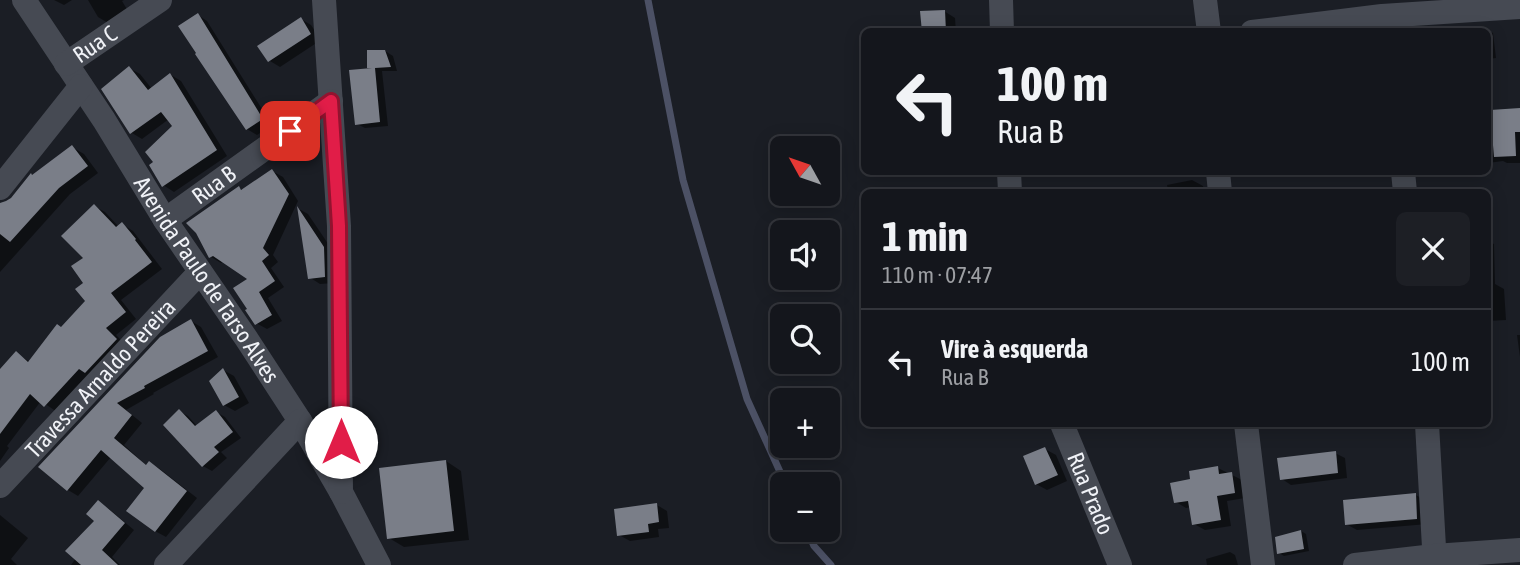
<!DOCTYPE html>
<html lang="pt">
<meta charset="utf-8">
<style>
:root{--surface:#14161c;--page:#1d1f25;--text:#f1f3f6;--muted:#9d9fa3;--line:#33353b}
body{margin:0;font-family:"Asap Condensed",sans-serif;background:var(--page);color:var(--text);height:100vh;display:flex;flex-direction:column;font-size:26px;white-space:nowrap}
*{box-sizing:border-box;margin:0}
p{font-size:23px;color:var(--muted)}
.icon{flex:none;width:38px;height:38px;fill:none;stroke:currentColor;stroke-width:2;stroke-linecap:round;stroke-linejoin:round}
.map{position:relative;flex:1;overflow:hidden}
.panel{position:absolute;left:861px;top:189px;width:630px;height:238px;display:flex;flex-direction:column;background:var(--surface);border-radius:10px;box-shadow:0 4px 18px #0003,0 0 0 2px var(--line)}
.panel>*{flex:none}
.hud{position:absolute;left:861px;top:28px;width:630px;height:147px;border-radius:10px;box-shadow:0 4px 18px #0003,0 0 0 2px var(--line);background:#14161c;color:var(--text);overflow:hidden}
.needle{width:46px;rotate:310deg}
.controls{position:absolute;left:770px;top:136px;display:grid;gap:14px}
.controls a{display:grid;place-items:center;width:70px;height:70px;border-radius:10px;background:var(--surface);box-shadow:0 4px 18px #0003,0 0 0 2px var(--line);font-size:35px}
.pin{position:absolute;display:grid;place-items:center;width:60px;height:60px;color:#fff;margin:-30px;border-radius:14px;box-shadow:0 4px 10px #0006}
.me{position:absolute;width:77px;margin:-38px;rotate:0deg;stroke-linejoin:round;filter:drop-shadow(0 0 5px #0008)}
.turn{display:flex;align-items:center;gap:24px;height:147px;padding:0 21px;font-size:32px}
.turn .icon{width:91px;height:91px;stroke-width:2.5}
.turn b{display:block;font-size:49px;line-height:60px}
.round{display:grid;place-items:center;flex:none;width:74px;height:74px;border-radius:10px;background:var(--page)}
.headline{display:flex;align-items:center;justify-content:space-between;height:119px;padding:0 21px}
h1{font-size:42px;font-weight:700;line-height:52px}
ul{padding:0;list-style:none}
li{display:flex;align-items:center;gap:21px;height:105px;padding:0 21px;border-top:2px solid var(--line)}
li div{flex:1}
li b{display:block;font-size:26px}
li em{font-style:normal}
.map>svg:first-child{display:block}
</style>
<div class="map">
<svg width="1520" height="565" viewBox="0 0 1520 565">
<rect width="100%" height="100%" fill="#1b1e25"/>
<path fill="#0007" d="M54,0H72L64,5Z
M88,0H124L122,1L128,11L108,23L98,17Z
M944,11L955,18L956,32H923Z
M198,15L207,21L272,125L257,135L247,129Z
M301,19L311,25L321,40L280,67L270,61Z
M1480,26L1493,33L1496,58L1488,59V32H1462L1461,27Z
M385,51L393,56L397,71H382L388,126L365,128L357,124L373,69L369,67Z
M129,68L140,74L152,89L171,75L181,81L227,156L174,192L163,185L175,126L169,119L142,139L132,133L103,89Z
M1520,110V163H1507L1503,161L1488,163V112Z
M72,147L84,154L98,173L70,194L0,272V204L7,203L33,177Z
M272,171L283,177L298,201L273,255L278,262L271,268L284,287L268,298L282,321L267,329L256,323L250,279L224,261L221,263L211,257L239,188L244,191Z
M1192,180L1203,186L1204,192H1168L1167,185Z
M94,206L105,212L119,227L122,224L133,231L162,269L121,300L136,319L116,335L127,346L57,412L41,401L7,446L9,448L0,461V372L16,353L30,362L88,301L85,283L86,258Z
M299,209L308,214L335,254V283L320,284L309,277Z
M1488,241L1494,244L1495,284L1504,289L1506,320L1488,321Z
M191,321L201,327L218,357L153,393L154,394L126,410L142,423L124,445L147,466L150,463L160,469L197,498L166,537L155,531L146,487L111,457L78,496L68,490L40,467Z
M1517,335H1520V357Z
M223,370L234,376L249,403L235,411L224,405Z
M179,411L188,416L197,426L216,412L225,417L241,438L221,452L227,458L212,471L203,466Z
M1045,449L1056,455L1067,481L1047,490L1036,484Z
M1335,453L1345,458L1347,478L1291,485L1282,479Z
M446,461L461,471L469,540L404,547L389,538Z
M1218,468L1242,480L1245,498L1227,501L1231,526L1205,530L1194,524L1191,507L1186,508L1176,502L1192,481Z
M1416,495L1426,501L1428,524L1357,530L1346,524Z
M98,503L109,509L134,530L112,557L120,565H71L76,558L96,521Z
M657,505L667,511L669,528L658,529L659,537L630,541L619,535Z
M0,515L28,538L11,559L17,565H0Z
M1301,531L1306,534L1309,551L1284,556L1279,553L1277,538Z
M1230,552L1235,555L1238,565H1207L1206,559Z"/>
<g fill="none" stroke-linecap="round" stroke-linejoin="round">
<path stroke="#4c5165" stroke-width="7" d="M648,0L683,180L747,399L786,485
M807,530L814,546L831,565"/>
</g>
<path fill="#7a7e88" d="M945,10L946,32H922L920,11Z
M198,13L263,119L246,130L195,54L196,53L178,26Z
M301,17L311,34L268,62L257,46Z
M367,50H385L391,67L375,68L380,122L355,125L349,70L372,68H367Z
M129,66L148,90L170,73L217,150L162,187L149,165L153,162L145,152L172,126L161,112L130,134L101,89Z
M1520,108V132H1515L1516,156L1494,157L1490,110Z
M72,145L88,166L59,188L10,242L0,234V203L6,201L11,198L31,173L32,175Z
M272,169L289,194L263,248L269,255L262,261L275,281L259,292L272,315L255,325L245,310L247,309L233,288L247,279L213,256L209,258L196,233L186,223L239,186L241,190Z
M94,204L116,227L122,222L136,239L135,240L152,262L111,293L126,312L106,328L117,339L85,373L79,369L44,407L30,394L0,434V369L16,351L28,362L57,324L61,327L85,301L75,289L83,283L71,266L83,258L61,236Z
M297,206L324,247L325,277L308,279Z
M191,319L208,351L144,386L145,388L117,403L132,415L114,438L146,465L149,461L187,491L155,532L126,511L144,488L101,450L67,491L38,467L160,337Z
M223,368L239,397L223,406L209,381Z
M179,409L195,426L216,410L233,432L214,447L219,452L202,467L163,425Z
M1045,447L1058,475L1035,485L1023,456Z
M1336,451L1338,473L1280,480L1277,458Z
M446,460L454,531L387,539L379,468Z
M1218,466L1219,474L1232,472L1235,493L1217,496L1221,520L1192,525L1188,501L1174,503L1170,483L1190,479L1189,471Z
M1416,493L1417,519L1345,525L1343,500Z
M98,500L125,523L102,550L118,565H81L65,551L94,521L86,514Z
M657,503L659,522L648,524L649,532L617,536L614,509Z
M1301,530L1304,549L1277,554L1275,537Z"/>
<g fill="none" stroke-linecap="round" stroke-linejoin="round">
<g stroke="#464a53" stroke-width="24">
<path id="s1" d="M24,0L104,120L165,220L246,338L300,421L341,492L379,565"/>
<path d="M324,0L339,226L341,492"/>
<path d="M1001,0L1002,32"/>
<path d="M1205,0L1209,32"/>
<path d="M1252,32L1382,16L1520,7"/>
<path id="s2" d="M66,64L160,0"/>
<path d="M1009,172L1010,192"/>
<path d="M1218,172L1220,192"/>
<path d="M1403,172L1405,192"/>
<path d="M0,188L81,86"/>
<path id="s3" d="M165,220L331,101"/>
<path id="s4" d="M1062,424L1120,565"/>
<path d="M1246,424L1263,565"/>
<path d="M1427,424L1435,565"/>
<path id="s5" d="M0,486L200,272"/>
<path d="M166,565L300,421"/>
<path d="M1355,565L1434,556L1520,550"/>
</g>
</g>
<g fill="none" stroke-linecap="round" stroke-linejoin="round">
<defs>
<path id="route" d="M290,131L331,101L339,226L341,442"/>
</defs>
<use href="#route" stroke="#92132f" stroke-width="18"/>
<use href="#route" stroke="#e11d48" stroke-width="12"/>
</g>
<g text-anchor="middle" dominant-baseline="central" stroke-width="7" stroke-linejoin="round" paint-order="stroke">
<g font-size="23" fill="#f0f2f7" stroke="#12151c">
<text stroke="none"><textPath href="#s2" startOffset="35">Rua C</textPath></text>
<text stroke="none"><textPath href="#s3" startOffset="60">Rua B</textPath></text>
<text stroke="none"><textPath href="#s1" startOffset="334">Avenida Paulo de Tarso Alves</textPath></text>
<text stroke="none"><textPath href="#s5" startOffset="147">Travessa Arnaldo Pereira</textPath></text>
<text stroke="none"><textPath href="#s4" startOffset="75">Rua Prado</textPath></text>
</g>
</g>
</svg>
<div class="controls">
<a><svg class="needle" viewBox="-14 -14 28 28"><path d="M0-13l5 13h-10z" fill="#e53935"/><path d="M0 13l5-13h-10z" fill="#9d9fa3"/></svg></a>
<a><svg class="icon" aria-label="sound" viewBox="0 0 24 24"><path d="M4 9h4l5-4v14l-5-4H4zM17 9q2 3 0 6"/></svg></a>
<a><svg class="icon" aria-label="search" viewBox="0 0 24 24"><circle cx="10" cy="10" r="6"/><path d="M15 15l6 6"/></svg></a>
<a>+</a>
<a>−</a>
</div>
<div class="pin" style="left:290px;top:131px;background:#d93025"><svg class="icon" aria-label="arrive" viewBox="0 0 24 24"><path d="M6 21V4h12l-3 4 3 4H6"/></svg></div>
<svg class="me" style="left:341px;top:442px" viewBox="-20 -20 40 40"><circle r="19" fill="#fff"/><path d="M0-13L10 11 0 6-10 11z" fill="#e11d48"/></svg>
<div class="hud">
<div class="turn"><svg class="icon" aria-label="left" viewBox="0 0 24 24"><path d="M17 20v-9H6M10 6l-5 5 5 5"/></svg><div><b>100 m</b>Rua B</div></div>
</div>
<section class="panel">
<div class="headline"><div><h1>1 min</h1><p>110 m · 07:47</p></div><a class="round"><svg class="icon" aria-label="close" viewBox="0 0 24 24"><path d="M6 6l12 12M18 6L6 18"/></svg></a></div>
<ul>
<li><svg class="icon" aria-label="left" viewBox="0 0 24 24"><path d="M17 20v-9H6M10 6l-5 5 5 5"/></svg><div><b>Vire à esquerda</b><p>Rua B</p></div><em>100 m</em></li>
</ul>
</section>
</div>
